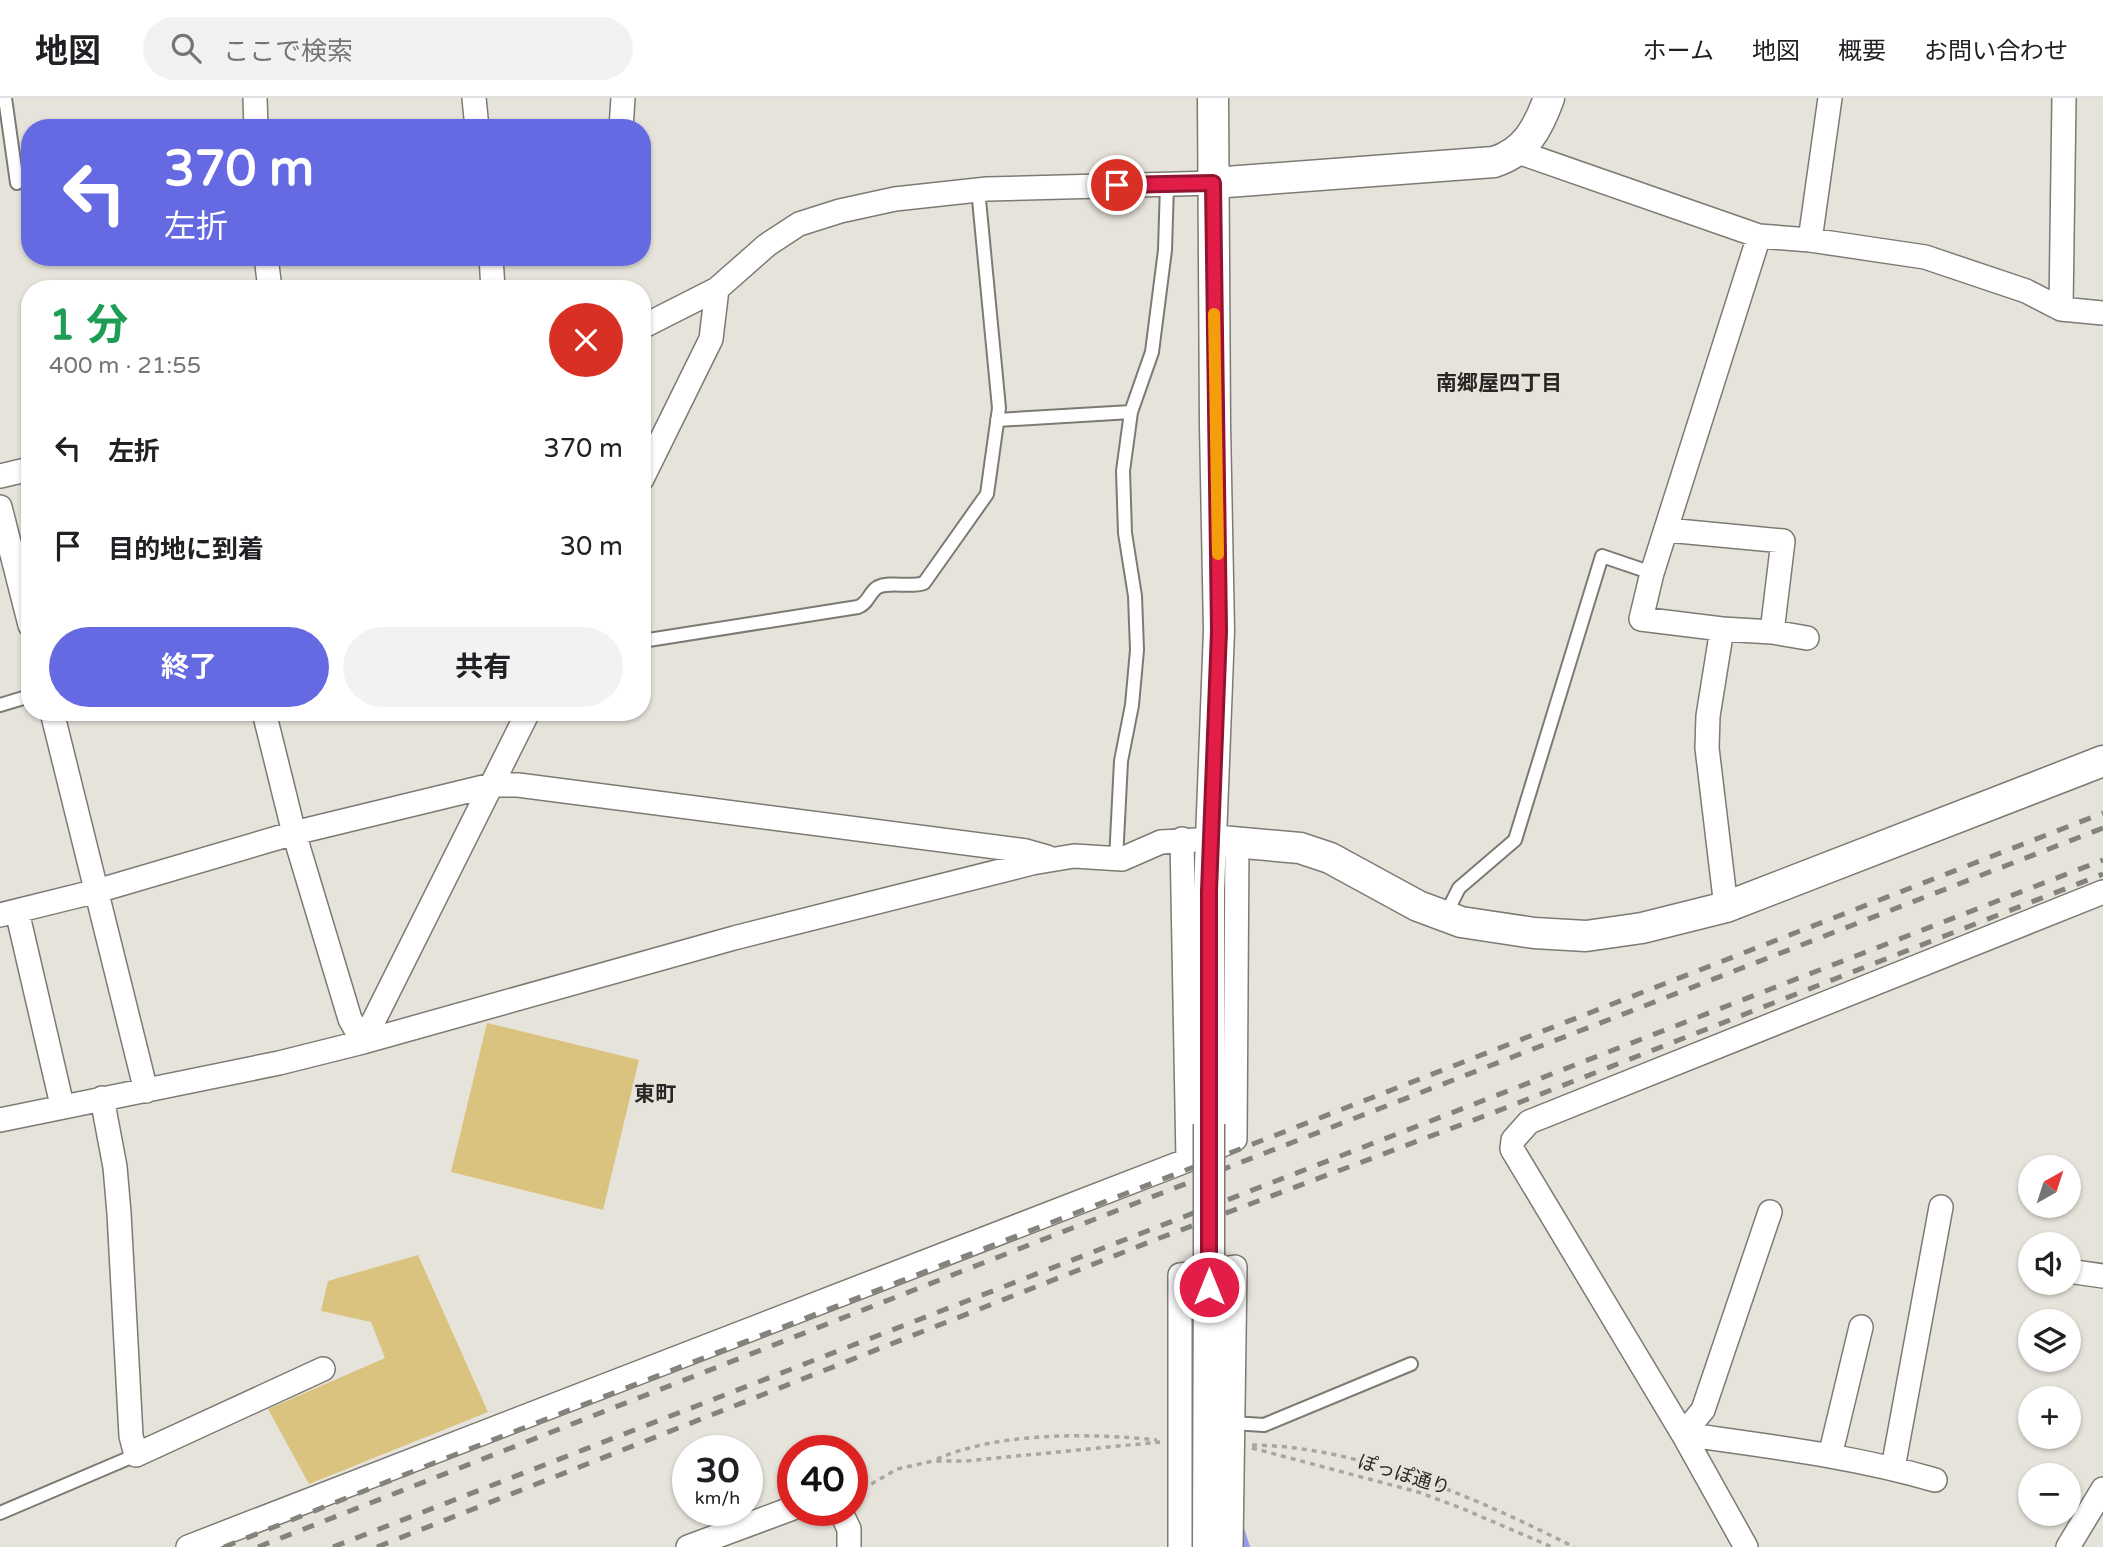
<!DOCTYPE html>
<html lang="ja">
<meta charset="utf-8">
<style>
:root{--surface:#fff;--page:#f2f2f2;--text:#202124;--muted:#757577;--line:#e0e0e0;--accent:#6569e2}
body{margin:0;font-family:"Varela Round","Noto Sans JP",sans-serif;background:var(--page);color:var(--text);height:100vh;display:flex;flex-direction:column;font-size:26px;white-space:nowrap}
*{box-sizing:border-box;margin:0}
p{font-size:23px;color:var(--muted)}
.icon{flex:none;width:38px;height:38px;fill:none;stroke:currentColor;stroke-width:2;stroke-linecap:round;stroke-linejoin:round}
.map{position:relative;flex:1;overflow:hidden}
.drawer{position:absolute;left:21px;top:182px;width:630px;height:441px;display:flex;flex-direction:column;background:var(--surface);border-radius:28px;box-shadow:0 2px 5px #0004}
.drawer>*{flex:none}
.top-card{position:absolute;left:21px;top:21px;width:630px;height:147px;border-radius:28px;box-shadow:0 2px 5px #0004;background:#6569e2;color:#fff;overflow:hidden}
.needle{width:46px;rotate:39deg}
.tools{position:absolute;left:2018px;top:1057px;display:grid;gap:14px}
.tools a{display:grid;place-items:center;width:63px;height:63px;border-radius:50%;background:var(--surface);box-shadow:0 2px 5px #0004;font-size:35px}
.speed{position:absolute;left:672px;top:1337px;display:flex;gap:14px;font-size:35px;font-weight:700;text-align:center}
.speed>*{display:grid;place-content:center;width:91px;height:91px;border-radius:50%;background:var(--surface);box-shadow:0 2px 5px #0004;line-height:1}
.speed small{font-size:18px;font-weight:400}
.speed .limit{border:10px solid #d22;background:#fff;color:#111}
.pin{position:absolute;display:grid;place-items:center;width:60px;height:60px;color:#fff;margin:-30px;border:4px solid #fff;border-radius:50%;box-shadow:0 2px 7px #0007}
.me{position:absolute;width:77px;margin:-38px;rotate:0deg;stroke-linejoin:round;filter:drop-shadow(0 0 5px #0008)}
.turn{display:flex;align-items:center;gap:24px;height:147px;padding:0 28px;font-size:32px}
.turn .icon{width:91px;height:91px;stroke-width:2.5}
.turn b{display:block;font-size:49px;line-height:60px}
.round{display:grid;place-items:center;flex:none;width:74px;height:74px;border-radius:37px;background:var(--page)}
.head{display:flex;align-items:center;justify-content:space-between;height:119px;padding:0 28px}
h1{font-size:42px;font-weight:700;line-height:52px;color:#1e9e55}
.primary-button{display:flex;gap:14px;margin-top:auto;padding:14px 28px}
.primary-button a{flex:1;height:80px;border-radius:42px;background:var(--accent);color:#fff;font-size:28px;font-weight:700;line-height:80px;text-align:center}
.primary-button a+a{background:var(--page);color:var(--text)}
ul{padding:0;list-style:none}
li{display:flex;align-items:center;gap:21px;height:98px;padding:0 28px}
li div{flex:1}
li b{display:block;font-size:26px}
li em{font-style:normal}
header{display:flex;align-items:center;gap:42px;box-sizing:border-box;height:98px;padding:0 35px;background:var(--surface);border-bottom:2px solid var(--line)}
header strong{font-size:33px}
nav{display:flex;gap:38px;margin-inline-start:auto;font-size:24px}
.search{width:490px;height:63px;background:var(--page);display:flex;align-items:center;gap:18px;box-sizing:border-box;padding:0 24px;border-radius:38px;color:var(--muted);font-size:26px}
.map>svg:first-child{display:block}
</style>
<header>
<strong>地図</strong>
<div class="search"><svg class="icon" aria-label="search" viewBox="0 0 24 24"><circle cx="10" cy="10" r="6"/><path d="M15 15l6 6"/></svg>ここで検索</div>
<nav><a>ホーム</a><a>地図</a><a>概要</a><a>お問い合わせ</a></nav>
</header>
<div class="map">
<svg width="2103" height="1449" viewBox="0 0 2103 1449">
<rect width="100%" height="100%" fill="#e6e3db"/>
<path fill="#dac37f" d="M487,925L639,962L603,1112L451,1074Z
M418,1157L488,1314L309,1386L268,1311L385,1260L371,1224L321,1213L328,1183Z"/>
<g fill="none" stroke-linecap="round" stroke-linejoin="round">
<path stroke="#949dea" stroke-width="6" d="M1241,1431L1247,1449"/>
<defs>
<path id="service" d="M5,0L17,85
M997,322L1131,314L1152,254L1165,152L1167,86
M642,543L858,509C869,505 869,494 878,489C890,483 910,490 924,485L987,396L999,310L978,91
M0,607L30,598
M1116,762L1121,663L1132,607L1137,552L1135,498L1125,435L1123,373L1131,314
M1445,818L1459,790L1515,742L1602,458L1652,475
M1232,1325L1264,1327L1411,1266
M0,1415L136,1357"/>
<path id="minor" d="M255,0L256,30
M474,0L477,30
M621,30L623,0
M1518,54L1759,138L1810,142L1925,159L2026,193L2061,211L2103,215
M1810,142L1830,0
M266,159L270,191
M491,159L493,191
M2061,211L2064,0
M642,229L717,191L767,147L799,126L840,113L895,101L987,91L1213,85
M0,378L30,371
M642,381L711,241L717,191
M0,409L30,527
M1667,432L1783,443L1772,534
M1722,531L1772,534L1807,540
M52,614L146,993
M264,614L294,735L350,921L363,944
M1726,809L1707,650L1708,618L1722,531L1641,521L1652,475L1759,138
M17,813L62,1007
M0,817L97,793L294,735L492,687H518L1026,753L1047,759
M363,944L528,614
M102,1000L115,1069L119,1115L131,1338L136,1357L323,1271
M0,1022L279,965L363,944L734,840L1032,765L1074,758L1122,761L1161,744L1197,742
M1196,1059L1235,1041L1237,744
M1222,1171L1235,1169L1231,1449
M2068,1173L2103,1178
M1683,1336C1767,1348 1853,1358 1935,1382
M1683,1336L1703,1312L1770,1114
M1830,1358L1861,1229
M1893,1370L1941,1109
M840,1412L849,1431V1449
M188,1449L1188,1062L1182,741
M688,1449L793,1410
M1180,1449V1177L1189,1176
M1746,1449L1683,1336L1512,1051L1513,1042L1529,1024L2103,794
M2068,1449L2103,1391"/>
<path id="tertiary" d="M1213,85L1494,64C1526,54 1538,30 1549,0
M1210,742L1300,750L1330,760L1418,808L1461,824L1534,835L1586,838L1642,830L1726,809L2103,663
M1209,1026V793L1219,533L1215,327L1213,0
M1208,1449L1209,1163"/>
</defs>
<use href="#service" stroke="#7d7a73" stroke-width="16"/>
<use href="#minor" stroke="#7d7a73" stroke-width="26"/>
<use href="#tertiary" stroke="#7d7a73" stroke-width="33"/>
<path stroke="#a9a6a0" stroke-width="3.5" stroke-dasharray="5 5" stroke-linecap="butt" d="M1252,1347C1359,1348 1479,1401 1574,1449
M1252,1350L1418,1394L1461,1410L1552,1449
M937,1361C998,1334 1090,1335 1157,1342
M854,1396L897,1371L933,1363H966L1160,1344"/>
<use href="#service" stroke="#fff" stroke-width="12"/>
<use href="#minor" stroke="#fff" stroke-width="23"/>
<use href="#tertiary" stroke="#fff" stroke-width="30"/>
<path stroke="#84827d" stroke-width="5" stroke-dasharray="12 12" stroke-linecap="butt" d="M224,1449L449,1359L2103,715
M258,1449L1149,1100L2103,730
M333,1449L2103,762
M377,1449L1157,1141L1495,1014L2103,776"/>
<defs>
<path id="tertiary-bridge" d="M1209,1163V1026"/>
</defs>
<use href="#tertiary-bridge" stroke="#7d7a73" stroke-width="33" stroke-linecap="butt"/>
<use href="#tertiary-bridge" stroke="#fff" stroke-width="30"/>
</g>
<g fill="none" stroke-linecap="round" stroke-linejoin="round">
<defs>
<path id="route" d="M1117,87L1213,85L1219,533L1209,793V1189"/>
</defs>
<use href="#route" stroke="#92132f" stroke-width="18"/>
<use href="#route" stroke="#e11d48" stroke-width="12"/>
<path stroke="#f59e0b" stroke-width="12" d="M1214,216L1218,456"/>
</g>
<g text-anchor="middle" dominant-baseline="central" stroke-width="5" stroke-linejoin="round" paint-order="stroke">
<g font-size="19" fill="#282724" stroke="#e6e3db">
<text transform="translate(1404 1377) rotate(17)">ぽっぽ通り</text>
</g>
<g font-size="21" font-weight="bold" fill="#282724" stroke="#e6e3db">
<text x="1499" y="285">南郷屋四丁目</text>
<text x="655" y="996">東町</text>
</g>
</g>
</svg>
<div class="tools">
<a><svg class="needle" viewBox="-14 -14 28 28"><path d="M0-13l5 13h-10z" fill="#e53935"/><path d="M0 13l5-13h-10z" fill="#757577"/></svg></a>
<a><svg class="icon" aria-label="sound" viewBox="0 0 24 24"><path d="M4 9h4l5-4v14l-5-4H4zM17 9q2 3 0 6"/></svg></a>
<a><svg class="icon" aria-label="layers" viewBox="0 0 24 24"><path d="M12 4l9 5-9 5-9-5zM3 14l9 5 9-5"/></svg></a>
<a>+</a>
<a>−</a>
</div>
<div class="speed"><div>30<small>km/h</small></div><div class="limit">40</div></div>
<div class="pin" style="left:1117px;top:87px;background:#d93025"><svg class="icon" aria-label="arrive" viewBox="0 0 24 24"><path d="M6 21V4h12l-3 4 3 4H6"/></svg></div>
<svg class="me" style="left:1209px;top:1189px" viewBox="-20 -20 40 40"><circle r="17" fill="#e11d48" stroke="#fff" stroke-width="3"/><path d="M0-11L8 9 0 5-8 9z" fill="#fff"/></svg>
<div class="top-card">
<div class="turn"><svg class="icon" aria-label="left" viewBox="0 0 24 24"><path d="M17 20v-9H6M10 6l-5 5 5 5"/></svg><div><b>370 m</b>左折</div></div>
</div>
<section class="drawer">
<div class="head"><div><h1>1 分</h1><p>400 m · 21:55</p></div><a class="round" style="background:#d93025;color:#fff"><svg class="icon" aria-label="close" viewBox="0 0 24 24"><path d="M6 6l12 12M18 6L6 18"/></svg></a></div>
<ul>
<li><svg class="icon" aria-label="left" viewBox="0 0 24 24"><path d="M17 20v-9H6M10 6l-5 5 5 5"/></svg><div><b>左折</b></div><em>370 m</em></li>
<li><svg class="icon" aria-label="arrive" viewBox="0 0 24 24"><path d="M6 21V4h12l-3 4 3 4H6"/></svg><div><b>目的地に到着</b></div><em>30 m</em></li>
</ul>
<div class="primary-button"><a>終了</a><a>共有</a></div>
</section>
</div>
